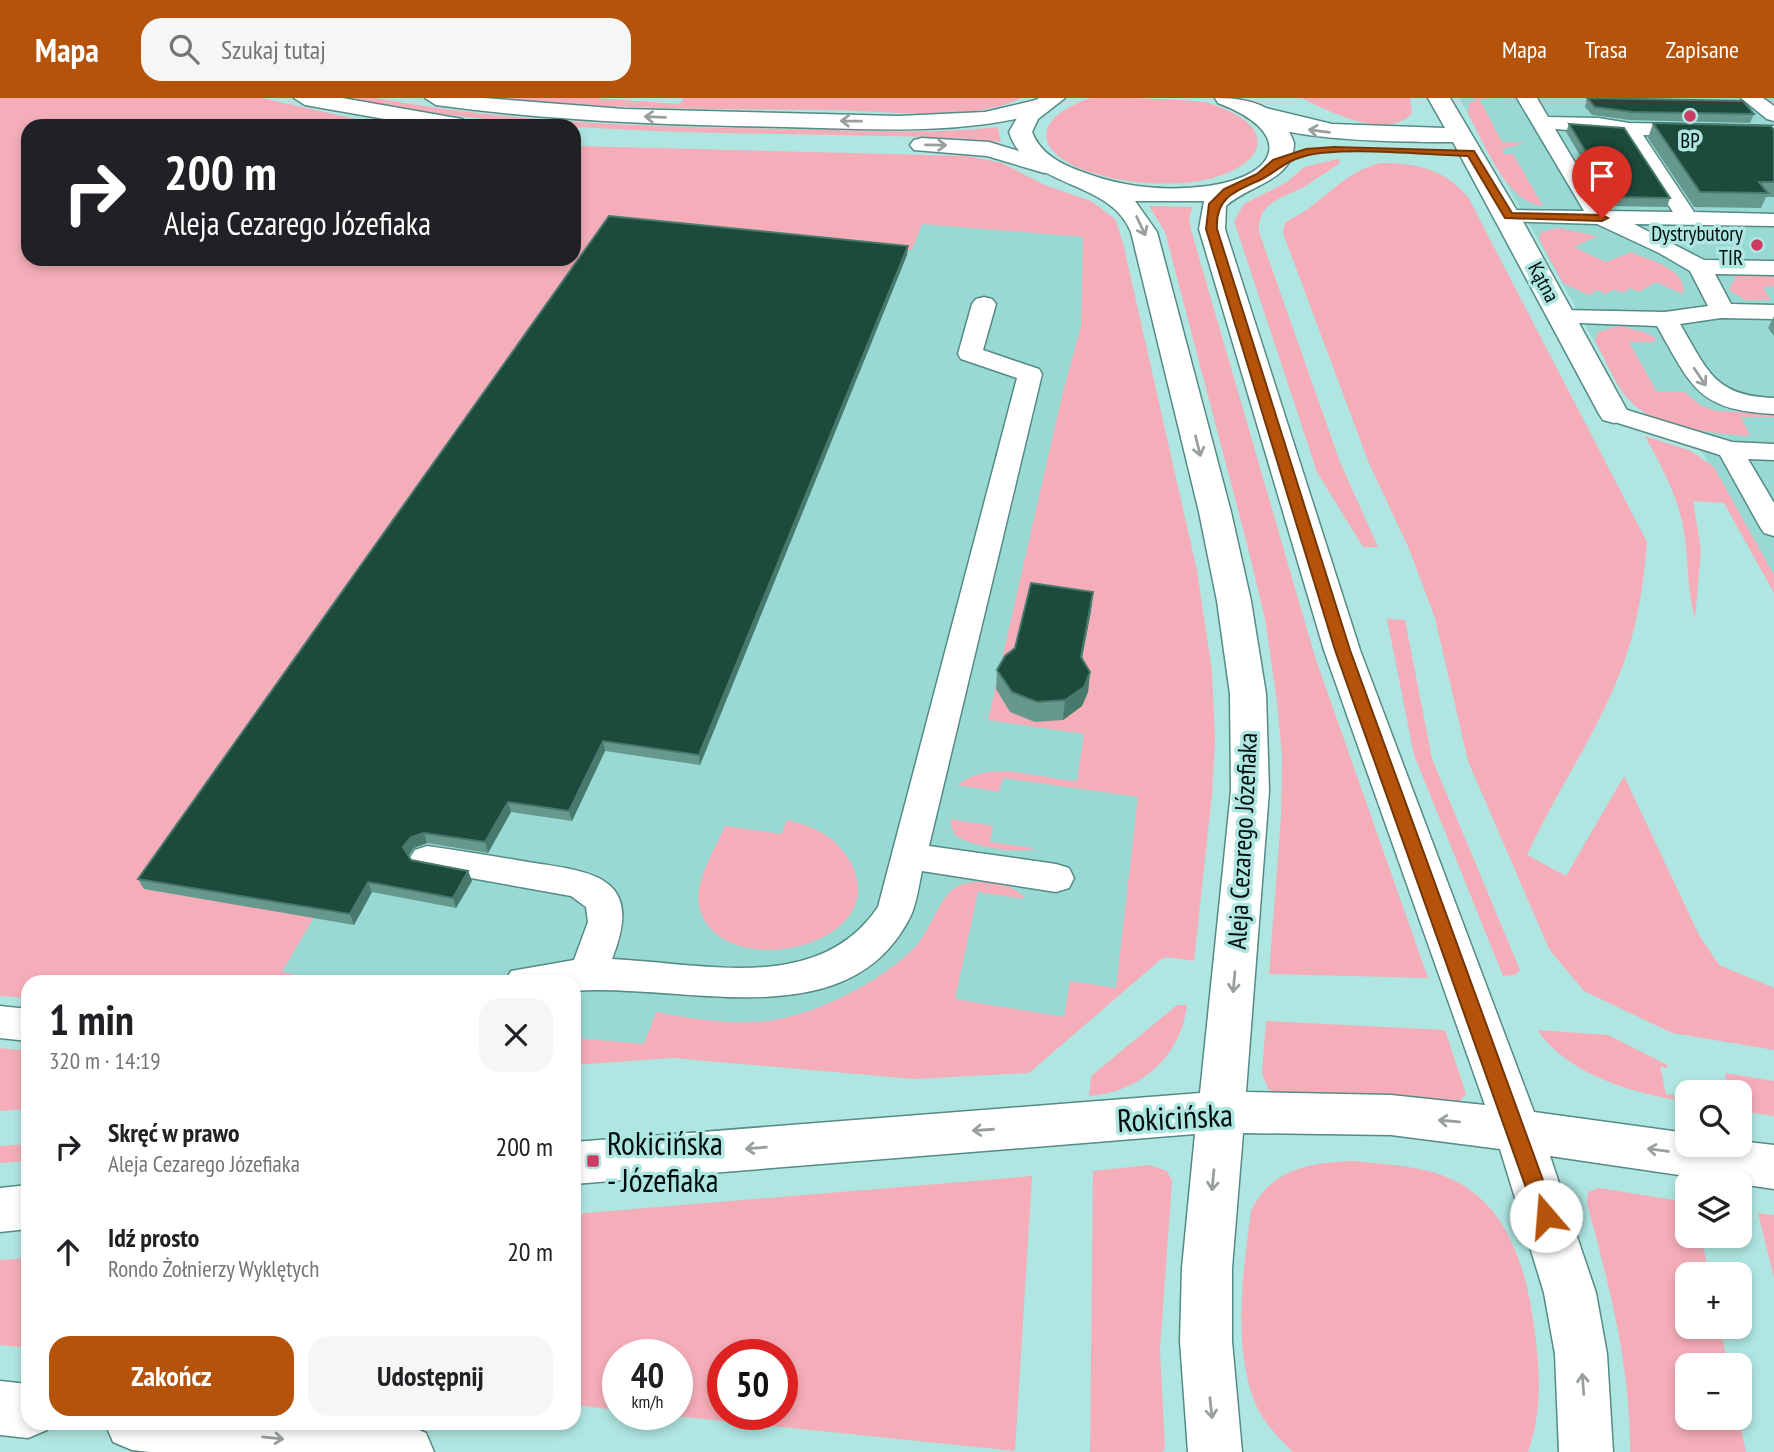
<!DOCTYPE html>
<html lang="pl">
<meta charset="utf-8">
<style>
:root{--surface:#fff;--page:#f6f6f6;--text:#202124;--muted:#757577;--accent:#b45309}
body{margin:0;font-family:"PT Sans Narrow",sans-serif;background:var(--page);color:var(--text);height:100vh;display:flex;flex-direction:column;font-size:26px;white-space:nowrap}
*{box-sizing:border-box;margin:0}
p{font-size:23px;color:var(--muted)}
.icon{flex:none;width:38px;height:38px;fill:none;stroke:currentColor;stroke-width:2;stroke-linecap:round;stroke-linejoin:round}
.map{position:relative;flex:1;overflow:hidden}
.drawer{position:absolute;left:21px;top:877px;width:560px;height:455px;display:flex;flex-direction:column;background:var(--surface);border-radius:21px;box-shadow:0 4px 10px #0003}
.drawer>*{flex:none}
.top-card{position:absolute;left:21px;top:21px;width:560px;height:147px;border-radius:21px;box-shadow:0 4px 10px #0003;background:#202124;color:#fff;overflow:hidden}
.buttons{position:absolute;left:1675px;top:982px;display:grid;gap:14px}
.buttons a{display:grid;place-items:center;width:77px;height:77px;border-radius:14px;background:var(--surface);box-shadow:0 4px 10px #0003;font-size:35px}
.speed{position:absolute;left:602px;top:1241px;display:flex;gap:14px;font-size:35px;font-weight:700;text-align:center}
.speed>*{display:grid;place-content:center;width:91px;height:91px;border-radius:50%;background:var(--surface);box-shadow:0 4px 10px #0003;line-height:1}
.speed small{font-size:18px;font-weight:400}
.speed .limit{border:10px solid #d22;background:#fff;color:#111}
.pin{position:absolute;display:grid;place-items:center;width:60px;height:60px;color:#fff;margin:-72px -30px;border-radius:50% 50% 50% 0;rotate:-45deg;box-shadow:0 0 7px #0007}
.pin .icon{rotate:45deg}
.me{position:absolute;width:77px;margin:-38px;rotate:342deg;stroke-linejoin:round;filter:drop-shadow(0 0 5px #0008)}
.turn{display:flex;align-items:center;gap:24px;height:147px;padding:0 28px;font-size:32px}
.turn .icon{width:91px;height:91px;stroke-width:2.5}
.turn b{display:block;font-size:49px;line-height:60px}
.round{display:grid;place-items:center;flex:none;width:74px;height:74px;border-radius:21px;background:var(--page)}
.overview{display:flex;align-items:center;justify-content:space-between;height:119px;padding:0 28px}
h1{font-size:42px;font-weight:700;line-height:52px}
.button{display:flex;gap:14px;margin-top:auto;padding:14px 28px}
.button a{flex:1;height:80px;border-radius:21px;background:var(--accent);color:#fff;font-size:28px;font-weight:700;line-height:80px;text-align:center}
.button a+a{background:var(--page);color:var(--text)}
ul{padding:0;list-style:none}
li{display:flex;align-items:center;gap:21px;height:105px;padding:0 28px}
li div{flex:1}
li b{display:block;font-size:26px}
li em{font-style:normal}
header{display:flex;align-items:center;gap:42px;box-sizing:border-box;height:98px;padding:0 35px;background:var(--accent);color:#fff}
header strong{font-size:33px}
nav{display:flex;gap:38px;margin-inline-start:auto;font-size:24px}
.search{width:490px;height:63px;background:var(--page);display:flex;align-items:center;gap:18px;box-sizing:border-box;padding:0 24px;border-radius:21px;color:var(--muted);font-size:26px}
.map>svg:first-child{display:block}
</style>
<header>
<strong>Mapa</strong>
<div class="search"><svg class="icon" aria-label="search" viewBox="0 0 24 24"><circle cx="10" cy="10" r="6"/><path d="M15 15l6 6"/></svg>Szukaj tutaj</div>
<nav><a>Mapa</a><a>Trasa</a><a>Zapisane</a></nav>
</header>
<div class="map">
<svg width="1774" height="1354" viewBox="0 0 1774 1354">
<rect width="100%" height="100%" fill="#afe6e1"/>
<path fill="#99d9d3" d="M1459,0H1774V484L1689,330L1643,314L1625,298Z
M616,75L1081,119L1172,849L1082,924L987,975L574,940V884H28L15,893L574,161Z"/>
<path fill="#f5aeb9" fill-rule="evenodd" d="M0,0H261L388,28H28V161H574V48L968,58L1002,65L1045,87L1091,103L1115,121L1123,145L1197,473L1212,573L1215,642L1212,696L1194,863L1167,859L1160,862L1029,975L914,981L673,960L574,967V940L644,946L656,914C692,921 730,927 767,923C816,917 880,884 914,850C930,834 939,799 956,789C974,779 1014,783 1025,801L978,794L955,901L1064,919L1070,883L1116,890L1138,699L1003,680L999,694L958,687C990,660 1039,681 1077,683L1084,636L988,622L1062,298L1081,228L1083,139L922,126L912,152L606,123L590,144L598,145L144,791L314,819L282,874L336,884H28V900L0,898Z
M348,0H375C513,25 652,29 792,31C860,32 930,37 998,29L1001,44L956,40C754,33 548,41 348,0Z
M501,0H595L679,6L684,0H1021C979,24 881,13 831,12C721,11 611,12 501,0Z
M1092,0C1130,0 1174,0 1209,5C1299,35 1249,81 1182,85C1152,87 1122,84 1093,75C1032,56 1030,19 1092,0Z
M1301,0H1410L1412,15C1387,44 1327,12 1301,0Z
M1478,0L1509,2H1480L1502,44L1526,45L1502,51L1505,56H1513L1543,108C1505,104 1485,45 1468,16L1469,6Z
M1338,61L1340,65C1329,72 1318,80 1307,87C1286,100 1257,102 1259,134L1340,364L1378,449H1363L1317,374L1234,123L1244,106L1287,84L1304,69Z
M1381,65C1417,65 1444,71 1468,99L1647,444C1644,481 1639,519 1627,555C1604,626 1558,689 1527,757L1566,778L1624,678L1699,837L1719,867L1774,890V952L1672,935L1584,893L1549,851L1468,663L1435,520L1409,451L1368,363L1283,135L1285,125C1293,119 1302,116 1309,110C1333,93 1351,71 1381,65Z
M1149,108L1193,109L1189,119L1191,132L1315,559L1428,880L1269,876L1281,719L1282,658L1277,603L1265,521L1249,454L1165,134Z
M1558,130L1597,138L1574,149L1606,164L1631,154C1649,162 1688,171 1683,196L1656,184L1639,194L1631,190L1622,195L1614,191L1606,196L1597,192L1589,197L1563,185L1539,141L1541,134Z
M1748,176H1774V188L1763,189L1771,202H1745L1729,192L1736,178Z
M1619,228L1644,234L1656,240L1655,244H1629L1657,294H1685L1700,307L1716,313L1774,316V319H1741L1750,338C1716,336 1656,330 1631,304C1615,288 1606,262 1595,243L1598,234Z
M1645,338L1691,353L1714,369L1774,477V495L1724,405L1693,403L1701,452L1695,521C1686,489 1689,456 1682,423C1675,393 1660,365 1645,338Z
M1387,521L1405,522L1432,661L1520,872L1515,877L1503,878L1414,657Z
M950,721L993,728L990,744L1034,750C1021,758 965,747 954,736Z
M787,722C814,728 837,739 851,765C895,851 716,887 699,808C694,783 715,751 725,728L781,736Z
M1177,907H1187C1181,959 1140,994 1089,998L1091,978Z
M1266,923L1445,932L1466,996L1458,1006L1275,995L1268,991L1262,975Z
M1537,932L1608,937L1667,967L1668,970L1660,969L1666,996L1673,997L1675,1002C1624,992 1569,976 1537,932Z
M0,950L28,953V1011L0,1013Z
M1725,975L1774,983V1018L1740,1013V994H1729Z
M28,1046V1063L0,1065V1048Z
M1353,1063C1380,1066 1407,1067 1432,1074C1504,1094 1525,1163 1534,1228C1540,1273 1543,1311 1528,1354H1293C1279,1341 1264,1325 1256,1307C1232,1250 1243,1173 1251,1113C1272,1070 1310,1065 1353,1063Z
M1149,1067L1167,1073L1172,1083L1160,1252L1165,1351L1162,1354H1090L1093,1073Z
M1032,1078L1015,1353L656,1316H677V1256H618V1312L574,1307V1116ZM723,1256H782V1316H723Z
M1599,1090L1687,1104V1138H1701L1709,1176H1687V1228L1720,1229L1728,1267H1687V1320H1739L1746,1354H1630C1631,1269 1609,1187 1587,1105L1588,1094Z
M1758,1115L1774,1117V1180Z
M28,1160V1250L0,1247V1162Z"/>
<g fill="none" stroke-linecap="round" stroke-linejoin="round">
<defs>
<path id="service" d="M1517,0H1537L1548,19L1598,20L1629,25L1774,28V40L1643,37L1694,114L1774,116V128L1634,126L1704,162L1774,163V177L1715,176L1731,206L1774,207V221L1721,220L1680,226C1708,273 1714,298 1774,300V316C1697,312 1692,289 1657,228L1554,224L1550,219L1554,214L1562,212L1665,214L1708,208L1690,173L1659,155L1597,126L1500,123L1497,118L1500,113L1508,112L1584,113ZM1555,31L1622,36L1673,114L1607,113L1596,100Z
M1741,0H1763L1774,8V23L1767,21Z
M984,199L992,201L996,206L983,252L1039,271L1042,276L929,748L1056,766L1069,770L1074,780L1069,790L1056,794L922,773C919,787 917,802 912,815C852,944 682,884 574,893V884H505L511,873L574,862L588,824L586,809L571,798L415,770L409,761L415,752L427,748C461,753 494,758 528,764C594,774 645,778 612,861C702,865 819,897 878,809L1017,280L961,261L958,256L972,206L976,201Z
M1614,308L1732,344L1774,346V362L1748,361L1774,405V438L1764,435L1760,429L1720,357L1605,321L1601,316L1605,311Z
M0,908L28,911V943L0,940Z"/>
<path id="minor" d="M1428,0H1450L1520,118L1629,316L1625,322L1614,325L1603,322L1599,316L1453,44C1416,44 1266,45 1246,15L1257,8L1332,26L1445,30Z"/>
<path id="secondary" d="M1039,0H1065L1038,21L1032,34C1040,55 1059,65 1080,73C1121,89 1164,94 1208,88C1283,77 1293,33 1218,5L1215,0C1250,0 1281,7 1294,45C1294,83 1248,87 1226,108L1225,131L1360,552L1534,1014L1687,1035V1046H1740V1043L1774,1047V1091L1550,1058L1596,1195L1607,1256L1613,1354H1559L1555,1256L1544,1195L1500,1051L1391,1037L1243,1035L1232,1170V1243L1242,1354H1188L1180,1243L1182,1170L1195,1036L574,1086V1044L1200,995L1231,693L1230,596L1217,503L1199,414L1131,134C1109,80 1028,92 1009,34L1021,13ZM1135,103H1204L1199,131L1324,552L1485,1007L1391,997L1246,994L1269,693L1266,596L1251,503L1231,414L1157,134Z
M28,1087V1131L0,1134V1090Z
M0,1283L28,1286V1325H50L47,1332L28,1340L0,1337Z
M105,1325H390L407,1327L426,1335L434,1354H150L132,1352L113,1344Z"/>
<path id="motorway" d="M294,0H342L462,21L473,28H424L305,7Z
M425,0H483L624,11L898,18L985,14L1040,1L1051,8L1048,13C961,38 874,31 785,29C668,27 552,23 436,7Z
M922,40L989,44L1052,63L1056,68L1052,73L1044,75L987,58L914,52L910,47L914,42Z"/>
</defs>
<use href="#service" stroke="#558a85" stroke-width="3"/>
<use href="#minor" stroke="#558a85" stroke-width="3"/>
<use href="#secondary" stroke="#558a85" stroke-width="3"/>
<use href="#motorway" stroke="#558a85" stroke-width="3"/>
<use href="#service" fill="#fff" fill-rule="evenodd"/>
<use href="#minor" fill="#fff" fill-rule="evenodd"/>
<use href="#secondary" fill="#fff" fill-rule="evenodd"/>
<use href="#motorway" fill="#fff" fill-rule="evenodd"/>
</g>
<path fill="#66988e" d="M1587,0L1754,16L1750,25L1629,22L1592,17L1585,9Z
M1653,25L1774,32V99H1766L1761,110L1694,109L1648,40Z
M1569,26L1670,100L1667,109L1610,108L1566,34Z
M908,148L907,157L700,667L605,653L572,723L511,714L488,755L427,745L414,750L408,758L411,762L468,773L472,783L456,810L372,794L354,827L144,791L138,781Z
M1774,218V238L1768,230Z
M1093,494L1091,513L1082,561L1090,574L1088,594L1082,608L1063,622L1035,624L1010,614L996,591L997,572Z"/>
<path fill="#48796d" d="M908,148L907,157L700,667L699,657Z
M1093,494L1091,513L1078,579L1081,559Z
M1090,574L1088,594L1082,608L1063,622L1065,602Z
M603,643L605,653L572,723L569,713Z
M508,704L511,714L488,755L485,744Z
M424,735L427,745L414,750L407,760L403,749L411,739Z
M468,773L472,783L456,810L453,800Z
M368,784L372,794L354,827L350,816Z"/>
<path fill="#1c4a3b" stroke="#48796d" stroke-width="2" d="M1587,0L1743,3L1754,16L1632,14L1595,9Z
M1653,25L1771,28L1774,32V84H1759L1768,95L1700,94Z
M1569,26L1624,30L1670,100L1613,99Z
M609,118L908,148L699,657L603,643L569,713L508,704L485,744L424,735L411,739L403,749L411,762L468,773L453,800L368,784L350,816L138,781Z
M1031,485L1093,494L1081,559L1090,574L1084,589L1065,602L1037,604L1012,594L997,572L1005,558L1015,550Z"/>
<defs><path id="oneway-shaft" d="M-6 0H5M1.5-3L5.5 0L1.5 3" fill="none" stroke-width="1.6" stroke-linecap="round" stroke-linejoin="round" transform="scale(1.75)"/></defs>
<g stroke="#999f9f">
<use href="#oneway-shaft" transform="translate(655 19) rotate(-178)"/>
<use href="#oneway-shaft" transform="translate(851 23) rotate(-179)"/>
<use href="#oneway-shaft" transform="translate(1319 33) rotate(-172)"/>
<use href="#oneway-shaft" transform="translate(936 47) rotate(1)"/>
<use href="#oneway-shaft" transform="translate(1141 128) rotate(65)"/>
<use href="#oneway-shaft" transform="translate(1700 279) rotate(56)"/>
<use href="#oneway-shaft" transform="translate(1198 348) rotate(76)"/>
<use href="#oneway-shaft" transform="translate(1234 884) rotate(95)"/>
<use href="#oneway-shaft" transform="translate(1449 1023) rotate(-175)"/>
<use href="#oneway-shaft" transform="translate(983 1032) rotate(176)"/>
<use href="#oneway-shaft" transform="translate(756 1050) rotate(175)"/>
<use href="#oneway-shaft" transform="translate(1658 1052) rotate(-172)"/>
<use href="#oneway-shaft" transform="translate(1213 1082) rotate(95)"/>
<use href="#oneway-shaft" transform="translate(1583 1286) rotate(-94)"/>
<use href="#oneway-shaft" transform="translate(1211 1310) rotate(84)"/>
<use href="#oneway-shaft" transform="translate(273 1340) rotate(6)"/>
</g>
<path fill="#b45309" stroke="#753606" stroke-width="2" d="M1334,49L1474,53L1512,115L1602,117L1608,120L1602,123L1505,120L1468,58C1426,57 1342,48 1305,58C1282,64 1276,75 1258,83C1233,94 1215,101 1217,131L1350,552L1556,1118L1553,1125L1546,1127L1539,1125L1536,1118L1335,552L1206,131L1209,106L1224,91L1257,76L1273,62L1306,51Z"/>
<g fill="#cc3d64" stroke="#afe6e1" stroke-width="2.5">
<circle cx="1690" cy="18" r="7"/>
<circle cx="1757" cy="147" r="7"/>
<rect x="586" y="1056" width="14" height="14" rx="3.5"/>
</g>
<g text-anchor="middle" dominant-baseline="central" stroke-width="7" stroke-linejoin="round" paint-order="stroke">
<g font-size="21" fill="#000f0e" stroke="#afe6e1">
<text x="1690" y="42">BP</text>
<text x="1743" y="135" text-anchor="end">Dystrybutory<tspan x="1743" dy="24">TIR</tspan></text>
</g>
<g font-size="21" fill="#000f0e" stroke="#afe6e1">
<text transform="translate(1544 184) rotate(62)">Kątna</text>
</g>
<g font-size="26" fill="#000f0e" stroke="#afe6e1">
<text transform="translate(1242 743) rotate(-87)">Aleja Cezarego Józefiaka</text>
</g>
<g font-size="32" fill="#000f0e" stroke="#afe6e1">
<text transform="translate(1175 1019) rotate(-3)">Rokicińska</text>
</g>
<g font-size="32" fill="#000f0e" stroke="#afe6e1" text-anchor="start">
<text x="607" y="1045">Rokicińska<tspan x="607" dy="37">- Józefiaka</tspan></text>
</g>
</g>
</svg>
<div class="buttons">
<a><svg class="icon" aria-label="search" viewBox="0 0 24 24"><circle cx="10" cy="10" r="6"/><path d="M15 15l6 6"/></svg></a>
<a><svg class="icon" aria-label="layers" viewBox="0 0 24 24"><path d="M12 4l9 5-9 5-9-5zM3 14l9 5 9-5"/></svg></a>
<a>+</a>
<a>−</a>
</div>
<div class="speed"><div>40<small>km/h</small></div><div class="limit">50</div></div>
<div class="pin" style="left:1602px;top:120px;background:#d93025"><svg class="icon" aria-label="arrive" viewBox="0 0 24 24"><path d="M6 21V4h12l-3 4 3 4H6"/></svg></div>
<svg class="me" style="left:1546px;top:1118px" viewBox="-20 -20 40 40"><circle r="19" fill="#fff"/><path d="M0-13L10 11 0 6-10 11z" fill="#b45309"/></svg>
<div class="top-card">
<div class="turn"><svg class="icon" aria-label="right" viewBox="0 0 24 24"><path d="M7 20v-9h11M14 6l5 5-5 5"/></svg><div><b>200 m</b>Aleja Cezarego Józefiaka</div></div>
</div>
<section class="drawer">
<div class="overview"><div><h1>1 min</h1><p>320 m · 14:19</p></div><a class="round"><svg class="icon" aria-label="close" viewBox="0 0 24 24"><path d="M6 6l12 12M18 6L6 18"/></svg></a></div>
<ul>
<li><svg class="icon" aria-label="right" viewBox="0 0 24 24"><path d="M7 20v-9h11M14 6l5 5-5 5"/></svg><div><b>Skręć w prawo</b><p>Aleja Cezarego Józefiaka</p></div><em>200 m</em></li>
<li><svg class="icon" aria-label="ahead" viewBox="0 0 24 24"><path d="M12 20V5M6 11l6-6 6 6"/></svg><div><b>Idź prosto</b><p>Rondo Żołnierzy Wyklętych</p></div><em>20 m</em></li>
</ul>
<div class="button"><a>Zakończ</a><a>Udostępnij</a></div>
</section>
</div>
